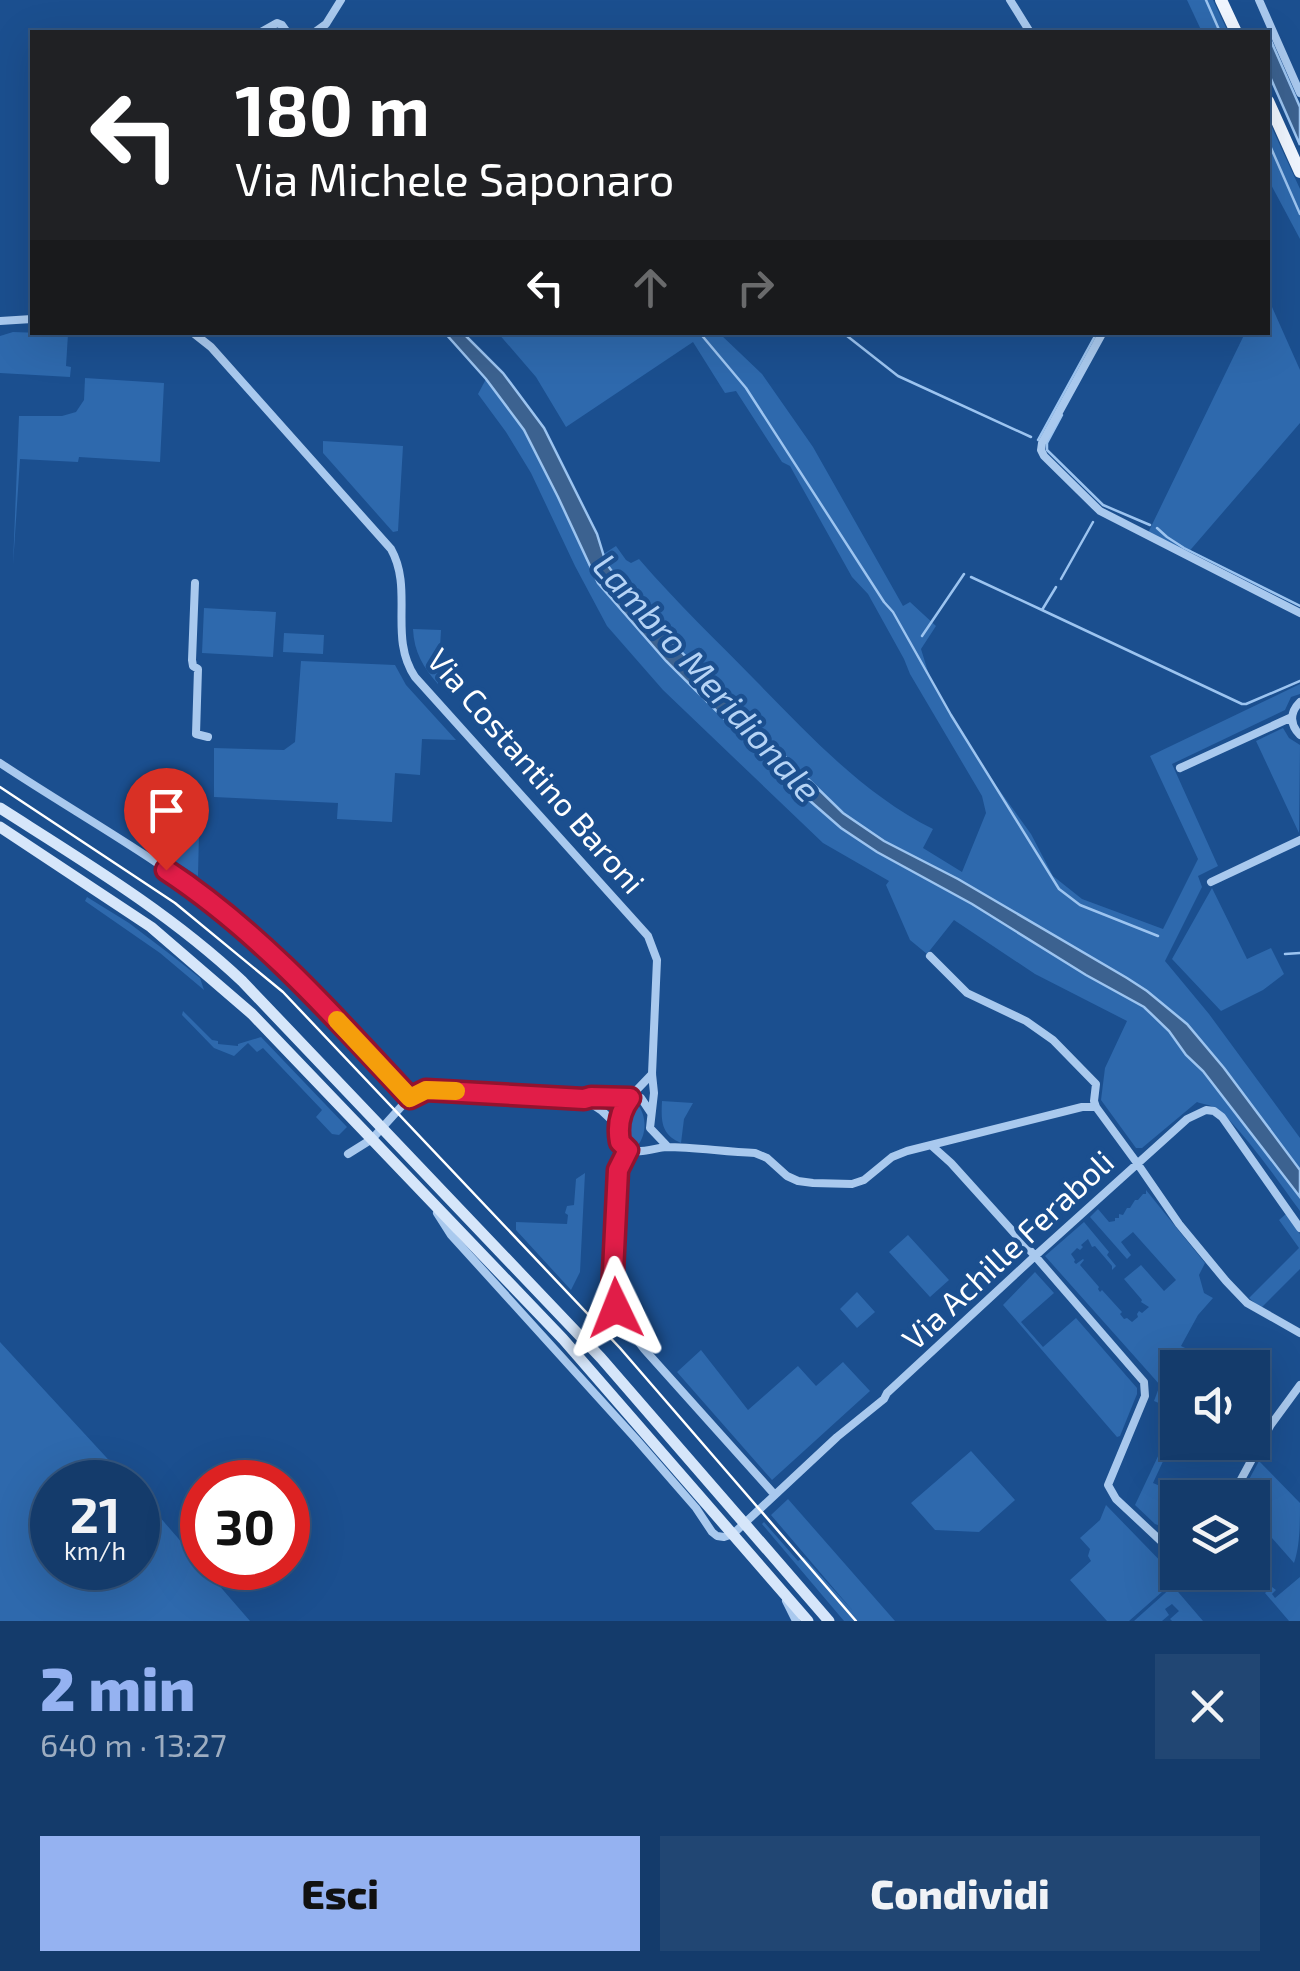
<!DOCTYPE html>
<html lang="it">
<meta charset="utf-8">
<style>
:root{--surface:#143b6b;--page:#214673;--text:#f1f3f6;--muted:#9dadc1;--line:#33557e;--accent:#95b2f1}
body{margin:0;font-family:"Exo 2",sans-serif;background:var(--page);color:var(--text);height:100vh;display:flex;flex-direction:column;font-size:38px;white-space:nowrap}
*{box-sizing:border-box;margin:0}
p{font-size:32px;color:var(--muted)}
.icon{flex:none;width:55px;height:55px;fill:none;stroke:currentColor;stroke-width:2;stroke-linecap:round;stroke-linejoin:round}
.map{position:relative;height:1621px;overflow:hidden}
.drawer{display:flex;flex-direction:column;background:var(--surface);flex:1}
.drawer>*{flex:none}
.banner{position:absolute;left:30px;top:30px;width:1240px;height:305px;border-radius:0px;box-shadow:0 10px 40px #0002,0 0 0 2px var(--line);background:#202124;color:#fff;overflow:hidden}
.tools{position:absolute;left:1160px;top:1350px;display:grid;gap:20px}
.tools a{display:grid;place-items:center;width:110px;height:110px;border-radius:0px;background:var(--surface);box-shadow:0 10px 40px #0002,0 0 0 2px var(--line);font-size:50px}
.speed{position:absolute;left:30px;top:1460px;display:flex;gap:20px;font-size:50px;font-weight:700;text-align:center}
.speed>*{display:grid;place-content:center;width:130px;height:130px;border-radius:50%;background:var(--surface);box-shadow:0 10px 40px #0002,0 0 0 2px var(--line);line-height:1}
.speed small{font-size:25px;font-weight:400}
.speed .limit{border:15px solid #d22;background:#fff;color:#111}
.pin{position:absolute;display:grid;place-items:center;width:85px;height:85px;color:#fff;margin:-102px -42px;border-radius:50% 50% 50% 0;rotate:-45deg;box-shadow:0 0 10px #0007}
.pin .icon{rotate:45deg}
.me{position:absolute;width:110px;margin:-55px;rotate:358deg;stroke-linejoin:round;filter:drop-shadow(0 0 8px #0008)}
.turn{display:flex;align-items:center;gap:35px;height:210px;padding:0 40px;font-size:45px}
.turn .icon{width:130px;height:130px;stroke-width:2.5}
.turn b{display:block;font-size:70px;line-height:85px}
.lanes{display:flex;align-items:center;height:95px;padding:0 40px;background:#0003;justify-content:center;gap:50px;direction:ltr}
.lanes .off{opacity:.35}
.round{display:grid;place-items:center;flex:none;width:105px;height:105px;border-radius:0px;background:var(--page)}
.headline{display:flex;align-items:center;justify-content:space-between;height:170px;padding:0 40px}
h1{font-size:60px;font-weight:800;line-height:75px;color:var(--accent)}
.cta{display:flex;gap:20px;margin-top:auto;padding:20px 40px}
.cta a{flex:1;height:115px;border-radius:0px;background:var(--accent);color:#111;font-size:40px;font-weight:800;line-height:115px;text-align:center}
.cta a+a{background:var(--page);color:var(--text)}
.map>svg:first-child{display:block}
</style>
<div class="map">
<svg width="1300" height="1621" viewBox="0 0 1300 1621">
<rect width="100%" height="100%" fill="#1b4f8f"/>
<path fill="#2e69ad" d="M1187,0H1213L1228,32H1202Z
M1268,119L1300,189V239L1268,179Z
M1268,298L1300,370V423L1186,555L1147,535L1245,333L1268,332Z
M13,332L68,334L66,366L71,367L70,377L0,373V336Z
M498,333H719L762,374L813,447L903,606L910,602L936,626L921,649L929,675L951,715L995,784L1031,834L1053,876L1082,899L1163,929L1198,859L1150,756L1300,684V694L1291,697L1285,710L1172,764L1218,866L1198,876L1202,887L1165,961L1209,1014L1300,1138V1170C1248,1101 1201,1026 1127,978L958,879L884,841L843,813L730,703L636,603L602,555L616,546L626,560L631,563L639,559C676,602 717,641 756,681C810,736 863,794 933,829L923,848L962,872L986,813L982,796L910,674L904,659L868,594L852,577L790,466L782,462L736,391L725,393L693,342L566,427L536,377Z
M85,378L164,383L160,462L79,457L78,462L20,459L13,565L19,416H62L76,412L84,400Z
M486,379L524,430L558,497L598,583L666,660L786,780L972,904L1086,975L1144,1007L1169,1031L1186,1055L1203,1071L1249,1129L1300,1197V1211C1283,1188 1235,1118 1213,1107C1208,1104 1202,1104 1197,1102L1142,1148H1136L1101,1100L1105,1068L1127,1021L1035,974L954,920L927,954L910,940L886,885L889,881L823,843L663,690L607,626L575,566L531,473L506,432L478,394Z
M323,441L403,446L398,531L393,532L323,453Z
M204,608L276,612L273,657L202,653Z
M413,629L441,630L438,684C423,667 414,652 413,629Z
M284,633L324,635L323,654L283,652Z
M301,661L395,665L406,685L456,740L422,739L420,775L395,773L392,822L337,819L338,803L214,797V748L284,750L295,742Z
M1283,728L1289,738L1300,745L1299,833L1256,741Z
M129,829L199,832L198,876L129,831Z
M1212,888L1247,959L1271,948L1284,974L1263,990L1221,1011L1172,959Z
M87,897L129,923L175,958L200,978L204,990L160,953L85,901Z
M183,1011L212,1040L218,1041V1044L238,1046V1044L261,1037L347,1127L339,1135L332,1134L316,1117L322,1110L263,1048L257,1052L248,1043L234,1056L214,1048L182,1015Z
M662,1101L693,1103L684,1119L681,1143C661,1135 661,1121 662,1101Z
M631,1104H637C648,1116 647,1139 634,1149L625,1143C621,1129 622,1115 631,1104Z
M585,1173L580,1272L571,1290L516,1230V1222L567,1224L568,1215L565,1213L567,1206L574,1205L576,1179Z
M1146,1190L1205,1263L1199,1275L1204,1293L1213,1298L1198,1315L1181,1346L1216,1363L1213,1367L1178,1368L1177,1392L1161,1404L1154,1401L1160,1385L1045,1256L1084,1222L1109,1252L1107,1255L1116,1266L1112,1270V1266L1095,1246L1092,1247L1088,1239L1081,1245L1083,1247L1080,1250L1077,1248L1071,1254L1075,1260L1074,1262L1076,1264L1083,1259L1084,1260L1080,1265L1099,1287L1098,1289L1100,1292L1102,1290L1122,1312L1120,1314L1124,1319L1127,1318L1132,1322L1138,1317L1137,1314L1139,1311L1142,1313L1149,1307L1141,1302L1142,1300L1124,1279L1141,1265L1164,1291L1176,1280L1133,1232L1121,1242L1131,1255L1127,1259L1090,1217L1098,1209L1109,1222L1115,1221V1218H1119V1214L1123,1215L1127,1208H1130L1135,1200H1138L1143,1194H1146Z
M1286,1214L1300,1234V1269L1261,1308L1249,1298L1299,1248L1279,1220Z
M908,1235L949,1280L930,1297L889,1252Z
M1035,1272L1054,1293L1021,1322L1043,1347L1076,1318L1137,1388V1394L1120,1436L1117,1437L1003,1305Z
M857,1292L875,1312L857,1328L840,1309Z
M0,1342L129,1482H52V1568H138V1492L250,1621H0Z
M701,1350L748,1410L798,1366L816,1386L843,1362L870,1391L772,1480L677,1372Z
M1177,1416V1431L1153,1483L1186,1497L1178,1498L1177,1539L1166,1528L1155,1524L1135,1505Z
M971,1451L1015,1500L979,1532L935,1530L911,1503Z
M1259,1461L1300,1503C1300,1523 1300,1546 1294,1563L1264,1529L1267,1525L1253,1509L1252,1498L1245,1497L1260,1483H1258L1242,1497L1240,1496Z
M788,1499L895,1621H844L762,1524L764,1522L798,1561L804,1557L853,1611L771,1515Z
M1106,1505L1172,1573L1171,1584L1129,1621H1107L1070,1580L1091,1561L1088,1556L1090,1549L1080,1538L1100,1520Z
M1300,1577V1621H1289L1265,1593L1272,1587L1276,1590L1272,1594L1275,1598Z
M1173,1586L1203,1621H1172L1170,1619L1179,1611L1172,1604L1165,1609L1169,1615L1162,1621H1134Z"/>
<path fill="#3c6290" stroke="#9cc4f0" stroke-width="2.5" d="M1268,34L1300,107V145L1268,72Z
M445,333H463L503,373L544,428L597,534L606,563L635,603L730,703L843,813L884,841L958,879L1127,978L1147,991L1187,1024L1224,1068L1300,1170V1197L1203,1071L1186,1055L1169,1031L1144,1007L1086,975L972,904L877,852L841,828L786,780L666,661L598,583L558,497L524,430L486,379Z"/>
<g fill="none" stroke-linecap="round" stroke-linejoin="round">
<path stroke="#9cc4f0" stroke-width="2.5" d="M1206,0L1220,32
M1268,141L1300,214
M699,332L746,388L884,602L893,612L951,715L1059,889L1080,905L1158,936
M842,332L898,376L1031,437
M1062,415L1047,443V450L1103,505L1150,525
M1038,440L1095,336V332
M1157,528L1167,537L1184,548L1300,606
M971,577L1042,610L1056,587
M1061,579L1093,522
M1042,610L1242,704H1246L1300,681
M922,636L964,574
M1285,954L1300,953"/>
<path stroke="#a9c9ee" stroke-width="8" d="M1010,0L1030,32
M1259,0L1300,93
M261,32L277,23L282,25L287,32
M315,32L326,24L341,0
M0,321L32,319
M192,332L211,347L391,549C414,590 388,637 415,677L648,936L657,960L652,1074L654,1093L650,1128L668,1147
M1103,332L1042,443L1041,450L1044,456L1100,511L1300,613
M195,583L192,660L193,666L198,669L196,734L208,737
M1300,702C1289,713 1290,725 1300,735
M0,763C75,813 162,860 230,917C295,972 353,1035 409,1098
M1180,768L1292,717
M1211,882L1300,840
M930,956L967,993L1026,1021L1053,1040L1096,1084L1094,1101L1096,1107L1137,1163L1179,1224L1226,1281L1247,1303L1300,1333
M631,1097L641,1098L651,1113
M629,1098C621,1111 610,1138 627,1149C636,1155 655,1148 666,1147C695,1147 725,1152 755,1153L767,1158L787,1176L798,1181L813,1183L852,1184L864,1180L892,1157L907,1151L1082,1107H1096
M584,1099L602,1111L619,1127
M932,1146L951,1163L1035,1256L1144,1382L1145,1396L1108,1485L1116,1499L1178,1557
M629,1150L618,1170L613,1292L618,1315L644,1349L774,1494
M348,1154L372,1139L409,1098L426,1090L584,1099L591,1097L629,1098L652,1074
M437,1213L451,1235L636,1439L696,1508L712,1532L717,1536L724,1537L733,1534L837,1437L884,1399L887,1393L1035,1256L1187,1119L1206,1110L1214,1111L1222,1117L1300,1228
M1252,1428L1270,1426
M1231,1498L1270,1426L1300,1385
M786,1601L796,1621"/>
<path stroke="#d6e6fa" stroke-width="11" d="M0,808C83,861 170,913 242,981L601,1358L829,1621
M0,827L151,927L252,1014L563,1339L808,1621"/>
<path stroke="#f0f6ff" stroke-width="12" d="M1221,0L1236,32
M1268,101L1300,172"/>
<path stroke="#fff" stroke-width="2.5" d="M0,787L175,903L283,992L620,1348L856,1621"/>
</g>
<g fill="none" stroke-linecap="round" stroke-linejoin="round">
<defs>
<path id="route" d="M166,870C259,931 334,1016 410,1098L426,1090L584,1099L591,1097L630,1098C620,1111 617,1126 620,1142L628,1150L618,1170L612,1292L616,1308"/>
</defs>
<use href="#route" stroke="#92132f" stroke-width="25"/>
<use href="#route" stroke="#e11d48" stroke-width="18"/>
<path stroke="#f59e0b" stroke-width="18" d="M337,1020L410,1098L426,1090L456,1091"/>
</g>
<g text-anchor="middle" dominant-baseline="central" stroke-width="9" stroke-linejoin="round" paint-order="stroke">
<g font-size="32" fill="#fff" stroke="#1b4f8f">
<text transform="translate(537 770) rotate(49)">Via Costantino Baroni</text>
<text transform="translate(1007 1249) rotate(-43)">Via Achille Feraboli</text>
</g>
<g font-size="35" font-style="italic" fill="#b5d3f5" stroke="#1b4f8f">
<text transform="translate(708 677) rotate(48)">Lambro Meridionale</text>
</g>
</g>
</svg>
<div class="tools">
<a><svg class="icon" aria-label="sound" viewBox="0 0 24 24"><path d="M4 9h4l5-4v14l-5-4H4zM17 9q2 3 0 6"/></svg></a>
<a><svg class="icon" aria-label="layers" viewBox="0 0 24 24"><path d="M12 4l9 5-9 5-9-5zM3 14l9 5 9-5"/></svg></a>
</div>
<div class="speed"><div>21<small>km/h</small></div><div class="limit">30</div></div>
<div class="pin" style="left:166px;top:870px;background:#d93025"><svg class="icon" aria-label="arrive" viewBox="0 0 24 24"><path d="M6 21V4h12l-3 4 3 4H6"/></svg></div>
<svg class="me" style="left:616px;top:1308px" viewBox="-20 -20 40 40"><path d="M0-17L14 15 0 8-14 15z" fill="#e11d48" stroke="#fff" stroke-width="4"/></svg>
<div class="banner">
<div class="turn"><svg class="icon" aria-label="left" viewBox="0 0 24 24"><path d="M17 20v-9H6M10 6l-5 5 5 5"/></svg><div><b>180 m</b>Via Michele Saponaro</div></div>
<div class="lanes"><svg class="icon" aria-label="left" viewBox="0 0 24 24"><path d="M17 20v-9H6M10 6l-5 5 5 5"/></svg><svg class="icon off" aria-label="ahead" viewBox="0 0 24 24"><path d="M12 20V5M6 11l6-6 6 6"/></svg><svg class="icon off" aria-label="right" viewBox="0 0 24 24"><path d="M7 20v-9h11M14 6l5 5-5 5"/></svg></div>
</div>
</div>
<section class="drawer">
<div class="headline"><div><h1>2 min</h1><p>640 m · 13:27</p></div><a class="round"><svg class="icon" aria-label="close" viewBox="0 0 24 24"><path d="M6 6l12 12M18 6L6 18"/></svg></a></div>
<div class="cta"><a>Esci</a><a>Condividi</a></div>
</section>
